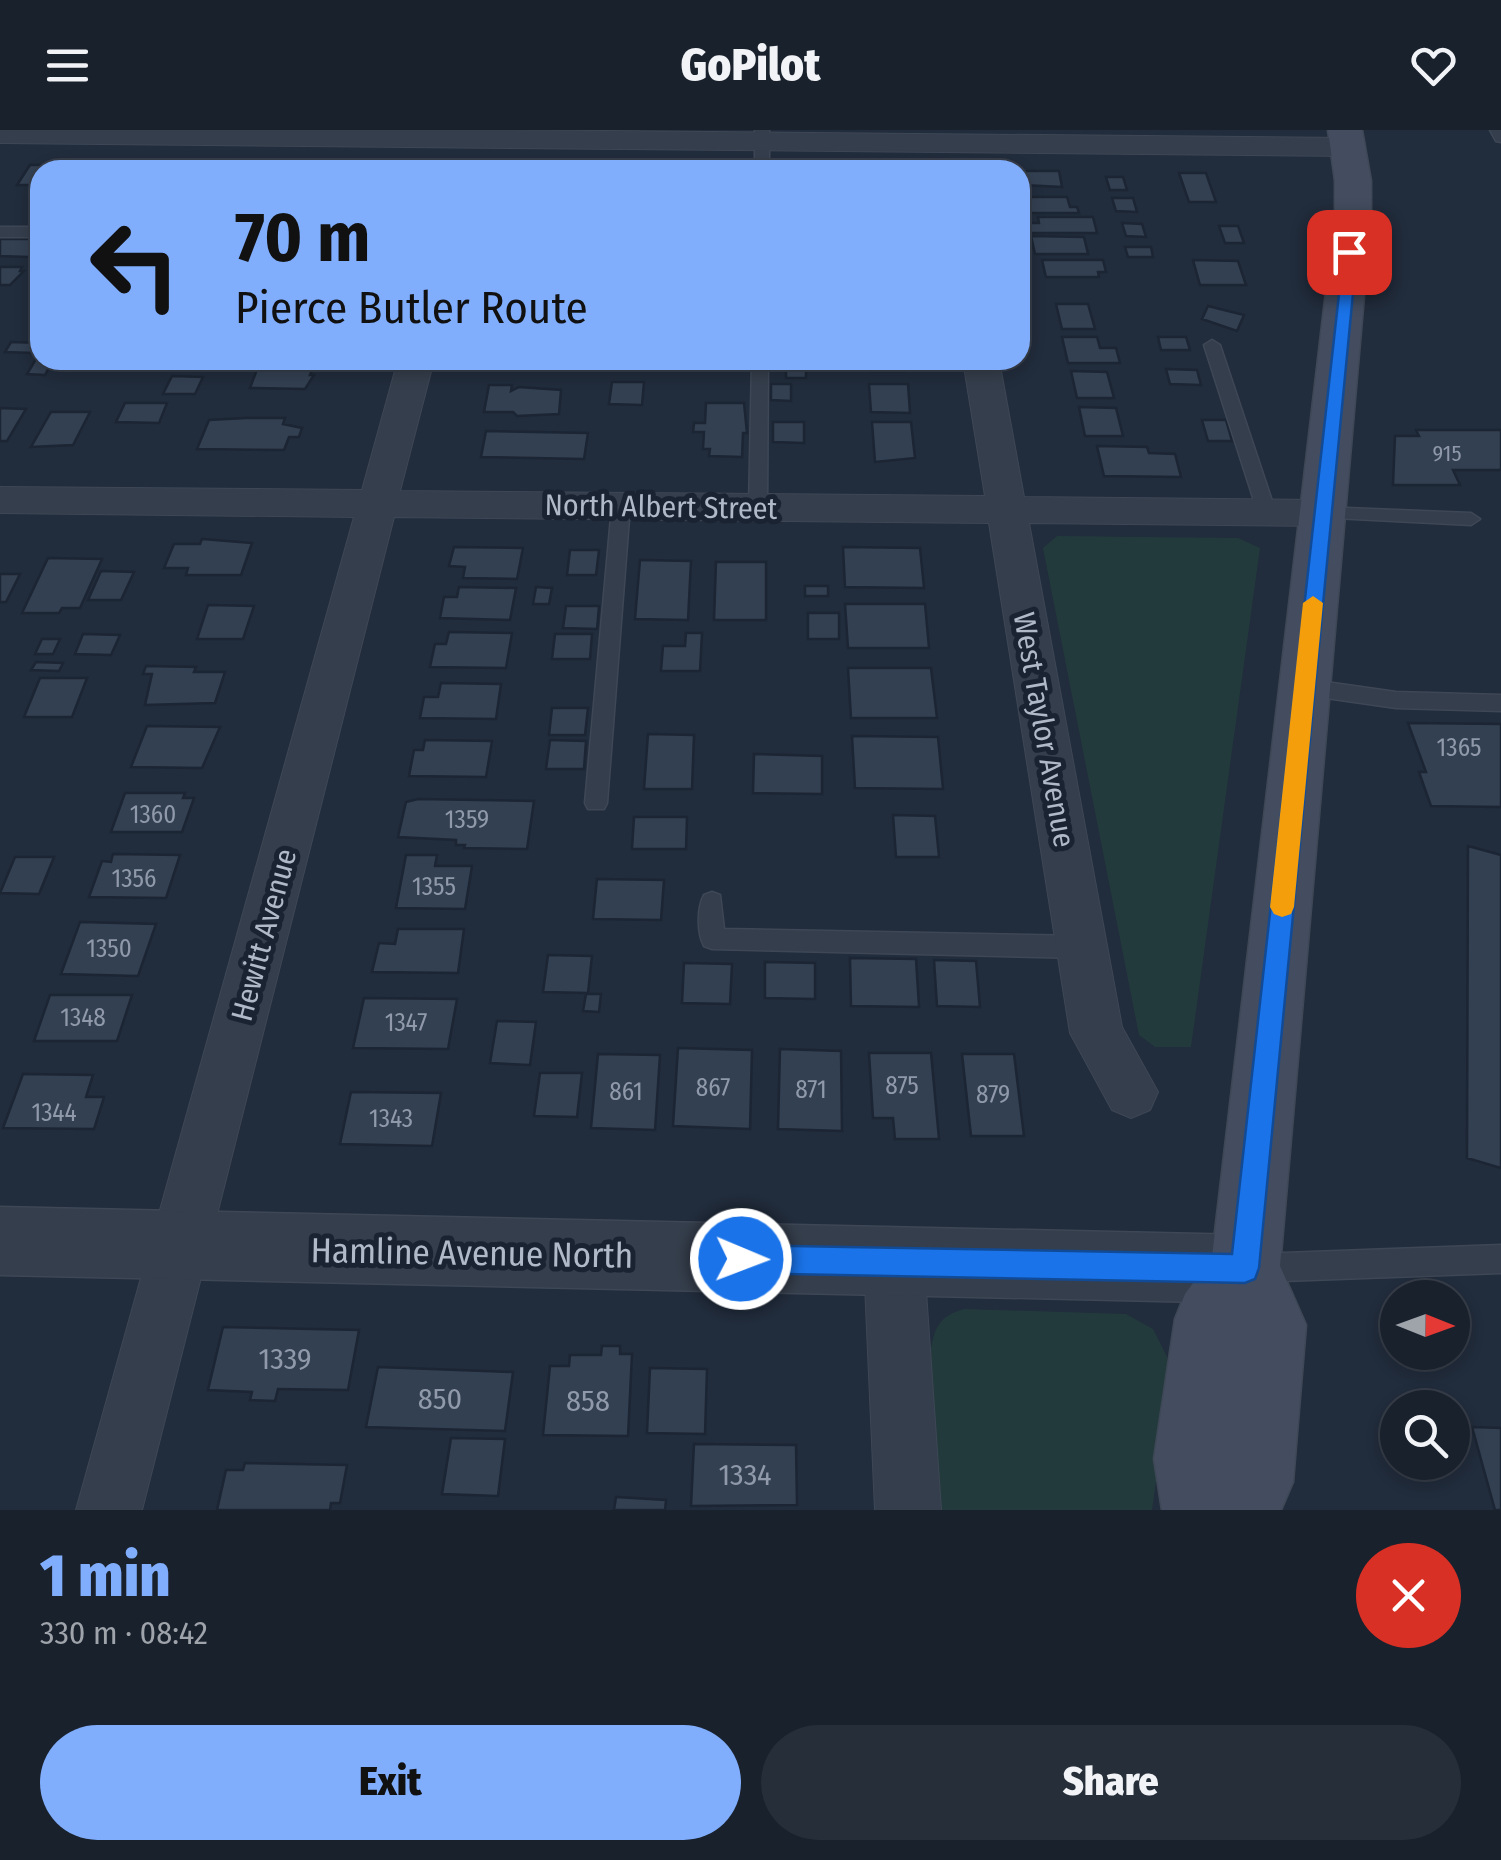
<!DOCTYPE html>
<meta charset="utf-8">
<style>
:root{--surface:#19212d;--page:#262e39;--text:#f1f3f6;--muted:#9fa3aa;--line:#373e49;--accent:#80aefd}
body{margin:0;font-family:"Fira Sans Condensed",sans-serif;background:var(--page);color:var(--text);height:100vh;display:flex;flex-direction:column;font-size:38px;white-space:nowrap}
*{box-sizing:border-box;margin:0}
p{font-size:32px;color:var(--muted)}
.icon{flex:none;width:55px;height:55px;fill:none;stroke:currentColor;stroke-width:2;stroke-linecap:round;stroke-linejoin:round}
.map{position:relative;height:1380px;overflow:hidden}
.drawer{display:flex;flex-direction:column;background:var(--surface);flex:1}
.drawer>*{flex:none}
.hud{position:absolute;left:30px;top:30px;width:1000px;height:210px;border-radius:30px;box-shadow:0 5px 15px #0003,0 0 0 2px var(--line);background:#80aefd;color:#111;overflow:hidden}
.needle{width:65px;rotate:91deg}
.controls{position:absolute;left:1380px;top:1150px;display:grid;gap:20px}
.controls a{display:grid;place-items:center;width:90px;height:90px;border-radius:50%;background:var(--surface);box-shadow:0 5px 15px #0003,0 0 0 2px var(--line);font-size:50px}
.pin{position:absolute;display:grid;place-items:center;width:85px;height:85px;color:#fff;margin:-42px;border-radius:20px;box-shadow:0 5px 15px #0006}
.me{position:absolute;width:110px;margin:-55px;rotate:91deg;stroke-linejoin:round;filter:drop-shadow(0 0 8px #0008)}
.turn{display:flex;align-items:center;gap:35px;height:210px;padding:0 40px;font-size:45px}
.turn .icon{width:130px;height:130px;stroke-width:2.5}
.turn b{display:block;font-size:70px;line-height:85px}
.round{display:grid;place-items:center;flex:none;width:105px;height:105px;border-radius:52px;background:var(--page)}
.summary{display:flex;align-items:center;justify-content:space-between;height:170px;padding:0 40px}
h1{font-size:60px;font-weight:800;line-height:75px;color:var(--accent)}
.primary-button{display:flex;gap:20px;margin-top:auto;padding:20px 40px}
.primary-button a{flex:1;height:115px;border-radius:60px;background:var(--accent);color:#111;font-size:40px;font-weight:800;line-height:115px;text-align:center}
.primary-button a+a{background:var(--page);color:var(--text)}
header{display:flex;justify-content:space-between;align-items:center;height:130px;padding:0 40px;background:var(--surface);font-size:45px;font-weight:800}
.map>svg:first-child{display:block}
</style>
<header><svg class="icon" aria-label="menu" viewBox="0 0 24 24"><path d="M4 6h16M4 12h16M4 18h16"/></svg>GoPilot<svg class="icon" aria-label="heart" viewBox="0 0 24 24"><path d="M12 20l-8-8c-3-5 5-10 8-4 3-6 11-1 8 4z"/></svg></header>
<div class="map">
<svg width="1501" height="1380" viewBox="0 0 1501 1380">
<rect width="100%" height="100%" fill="#212c3c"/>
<path fill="#233a3d" d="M1057,406L1238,408L1260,418L1191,917H1155L1139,905L1043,418Z
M964,1179L1126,1184L1153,1199L1167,1227L1170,1250L1152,1380H941L930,1225C934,1199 938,1186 964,1179Z"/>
<path fill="#334052" stroke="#1c2533" stroke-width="2.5" d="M634,30L663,31L662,40H632Z
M348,32H390L387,40H321L322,36H347Z
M532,33H582L581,40H531Z
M833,33H887L888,40H834Z
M30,35H59L56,40H40V55H17Z
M1027,41H1059L1062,57L1023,55L1021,43Z
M1179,43H1206L1216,72H1189Z
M1106,47H1123L1127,60H1110Z
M1023,67H1067L1070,77H1077L1079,83H1027Z
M1112,68H1133L1137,82L1116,81Z
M1038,87H1093L1097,103H1030L1028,93H1039Z
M1122,93L1142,94L1146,107L1126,106Z
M1219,96H1238L1244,113H1225Z
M1031,106L1084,107L1088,124H1035Z
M0,109H40L29,127L0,126Z
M1125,117H1151L1153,127H1128Z
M1042,130H1103L1106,142H1098L1099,147H1046Z
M1193,130L1238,131L1246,155H1200Z
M0,137H22L20,141H24L10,155H0Z
M1056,174H1088L1095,199H1062Z
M1208,176L1244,185L1237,201L1202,189Z
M1062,207H1097L1100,218H1116L1120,233H1068Z
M1158,207H1186L1190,220H1161Z
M11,212L40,213L34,223L5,222Z
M36,229L53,230L45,245L27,244Z
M495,230H562L561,238L493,237Z
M664,230H695L694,239L663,238Z
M868,230H904L906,241H869Z
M259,234L314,235L310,245H314L305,259L250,258Z
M786,235H806V248H786Z
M1166,239L1197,240L1201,255L1170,254Z
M1071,241L1107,242L1114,268H1077Z
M172,246L203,247L195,264H163Z
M612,252H644L642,275L609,274Z
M771,254H791V271L771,270Z
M869,254H908L910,283L871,282Z
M489,255H512L511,261L519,257L561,260L559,284L517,286L513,282H484Z
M125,273H167L159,293L116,292Z
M706,273H744L747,303H743L742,327L709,326L710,319H703L704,302H693L694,293H705Z
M1079,277L1116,278L1123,306H1085Z
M0,278L26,279L7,311H0Z
M51,282H90L73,315L31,317Z
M246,288H285L283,294L302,298L299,307H289L284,320L197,319L209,290Z
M1202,290H1226L1232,311H1208Z
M773,292H804V313L773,312Z
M872,292H911L915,328L875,332Z
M1416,300H1501V340H1453L1460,355H1393L1395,306H1419Z
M486,301L588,303L584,329L481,327Z
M1097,316L1147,317L1149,323L1175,324L1181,347L1104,346Z
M202,409L252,413L241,445H186L188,438H164L174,414H200Z
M454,417L523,418L517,449L463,448L465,437L449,436Z
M843,417L920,418L924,458L845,457Z
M570,420H599L596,445H567Z
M48,428L102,429L80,478H62L59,483H22Z
M640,430L691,431L688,490L635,489Z
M716,432H766V490H714Z
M101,441L134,442L121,470H88Z
M0,444H20L6,472H0Z
M805,456H828V466H805Z
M459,457L516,458L510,490L440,488L444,467H457Z
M536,457L552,458L549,474H533Z
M845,474H925L929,518H848Z
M208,475L254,476L243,509H197Z
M566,476H599L597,499L563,498Z
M808,483H839V509H808Z
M449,502L512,503L506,538L430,537L435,514H446Z
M686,503H702L700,541H661L663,516H685Z
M83,504L120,505L111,525L75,524Z
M555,504H592L590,529H552Z
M42,509H60L53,524H35Z
M36,532L63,533L59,541L31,540Z
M146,536L196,537L194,542H225L215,573L145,575L152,544H143Z
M848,538H931L937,588H851Z
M40,548H87L72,587H24Z
M441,553L501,554L496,589L420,588L424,567H438Z
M552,578H588L585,605H549Z
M1408,593L1501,594V677L1431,676L1419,642H1426Z
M147,596L220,597L202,638L131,637Z
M648,604L694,605L692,659H644Z
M852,606L938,607L943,659L855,658Z
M425,610L492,611L486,647L409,646L414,620H423Z
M550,610L586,611L584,639H546Z
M754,624L822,626V664L753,663Z
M125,663H185L183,668H194L182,702H111Z
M418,669L534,671L527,719L464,718L465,715H456V710L398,707L406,672Z
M893,685L935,686L939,727H896Z
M634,687H687L686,719H632Z
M1468,716L1501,725V1038L1467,1028Z
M113,724L180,725L166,768L89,767L102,731L111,732Z
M406,725H437L435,736H472L465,779L396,778Z
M15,727H54L39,764L0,763Z
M597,749L664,750L661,790L593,789Z
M80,792L156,794L138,846L61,844Z
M398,799H464L458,843L372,842L379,813L395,814Z
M548,825L592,826L588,863L543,862Z
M850,828L916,829L919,877L851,876Z
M934,830L976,831L980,877L937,876Z
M765,832L815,833V869L765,868Z
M684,833L732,834L730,874L682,873Z
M586,864H601L599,882L583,881Z
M50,865H132L117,911H34Z
M364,868L457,869L448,919L353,918Z
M497,891L536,892L530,935L490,933Z
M678,918L752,920L750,999L673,996Z
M780,919L841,921L842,1001L778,999Z
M869,923H931L939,1009H895L893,988H873Z
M598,924L660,925L655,1000L591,998Z
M962,924H1014L1024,1006H971Z
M540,943H582L577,987L534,986Z
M23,944L93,945L86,967H104L94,999L3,998Z
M351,962L441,963L432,1016L340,1014Z
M223,1197L359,1200L348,1260L278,1259L275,1271L250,1270L252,1262L208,1260Z
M602,1216H620V1224H632L628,1306L543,1305L550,1236H569L570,1225H601Z
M378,1237L513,1242L505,1301L366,1297Z
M650,1238L707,1239L705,1304L647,1303Z
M1472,1297L1501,1298V1380H1495Z
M451,1308L505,1309L498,1366L442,1364Z
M694,1314L796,1315L797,1375L691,1376Z
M245,1333L347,1335L340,1373H331L330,1380H217L226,1340H243Z
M616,1367L666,1370L665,1380H614Z"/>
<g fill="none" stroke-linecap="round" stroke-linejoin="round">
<defs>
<path id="service" d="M755,0H769V40H755Z
M1490,0H1501V12L1496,11Z
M0,97H40V107H0Z
M1212,210L1220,215L1276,383L1274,387H1260L1258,383L1204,215Z
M752,230H768L767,378L758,384L749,378Z
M621,370L630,376L607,673L604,679H588L585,673L612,376Z
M1322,377L1471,383L1480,389L1471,395L1315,387L1313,383Z
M1305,549L1396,562L1501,565V581L1396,578L1305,565L1295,557Z
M712,762L720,765L724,799L1082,806L1091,810L1094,817L1091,824L1082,828L712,819L704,816C697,803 697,778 704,765Z
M1501,1115V1143L1253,1152L1243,1148L1239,1138L1243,1128L1253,1124Z"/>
<path id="minor" d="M0,0H501L1349,8L1359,11L1364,17L1359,23L1349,26L0,13Z
M398,230H434L400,361L985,366L963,230H999L1024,367L1322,370L1336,374L1342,383L1336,392L1322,396L1029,393L1122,897L1158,962L1150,980L1131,988L1112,980L1070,903L989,393L394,387L142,1380H76L354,387L0,383V357L362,360Z
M894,1102L915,1111L924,1132L941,1380H875L864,1132L873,1111Z"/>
<path id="tertiary" d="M0,1077L1245,1105L1269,1115L1279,1139L1269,1163L1245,1173L0,1145Z"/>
<path id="secondary" d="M1328,0H1362L1371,51V85L1280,1136L1306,1195L1293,1352L1281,1380H1162L1154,1329L1175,1189L1185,1164L1212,1127L1335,85V51Z"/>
</defs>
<use href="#service" stroke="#3e4755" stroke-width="3"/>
<use href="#minor" stroke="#3e4755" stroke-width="2"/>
<use href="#tertiary" stroke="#3e4755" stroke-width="3"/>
<use href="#secondary" stroke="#3e4755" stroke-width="3"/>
<use href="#service" fill="#353e4c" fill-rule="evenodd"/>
<use href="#minor" fill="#353e4c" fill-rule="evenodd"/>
<use href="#tertiary" fill="#353e4c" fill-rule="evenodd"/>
<use href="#secondary" fill="#434d5f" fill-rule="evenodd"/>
</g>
<path fill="#1a73e8" stroke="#114b97" stroke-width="2.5" d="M1344,119L1357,122L1259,1138L1255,1149L1245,1153L741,1143L731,1139L727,1129L731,1119L741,1115L1232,1124Z"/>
<path fill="#f59e0b" d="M1313,466L1323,473L1294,777L1291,784L1282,787L1274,784L1270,777L1303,473Z"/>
<g text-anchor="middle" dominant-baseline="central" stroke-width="10" stroke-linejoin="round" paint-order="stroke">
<g font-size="22" fill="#8f99a9">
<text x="1447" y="323">915</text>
</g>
<g font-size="25" fill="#8f99a9">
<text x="1459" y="618">1365</text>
<text x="153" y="685">1360</text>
<text x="467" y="690">1359</text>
<text x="134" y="749">1356</text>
<text x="434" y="757">1355</text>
<text x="109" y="819">1350</text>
<text x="83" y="888">1348</text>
<text x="406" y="893">1347</text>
<text x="902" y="956">875</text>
<text x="713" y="958">867</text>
<text x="811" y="960">871</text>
<text x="626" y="962">861</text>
<text x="993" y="965">879</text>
<text x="54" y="983">1344</text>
<text x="391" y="989">1343</text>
</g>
<g font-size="30" fill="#b0b9c8" stroke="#1a2331">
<text transform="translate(661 377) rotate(1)">North Albert Street</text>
<text transform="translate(1044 600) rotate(80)">West Taylor Avenue</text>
<text transform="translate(264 805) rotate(-75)">Hewitt Avenue</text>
</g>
<g font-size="30" fill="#8f99a9">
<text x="285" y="1229">1339</text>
<text x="440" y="1269">850</text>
<text x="588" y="1271">858</text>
<text x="745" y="1345">1334</text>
</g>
<g font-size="35" fill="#b0b9c8" stroke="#1a2331">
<text transform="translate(472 1123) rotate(1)">Hamline Avenue North</text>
</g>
</g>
</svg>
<div class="controls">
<a><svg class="needle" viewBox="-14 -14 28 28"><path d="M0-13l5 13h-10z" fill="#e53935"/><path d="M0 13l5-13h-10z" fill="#9fa3aa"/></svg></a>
<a><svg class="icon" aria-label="search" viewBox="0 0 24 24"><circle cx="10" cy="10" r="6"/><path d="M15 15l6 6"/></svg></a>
</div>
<div class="pin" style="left:1349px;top:122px;background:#d93025"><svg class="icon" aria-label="arrive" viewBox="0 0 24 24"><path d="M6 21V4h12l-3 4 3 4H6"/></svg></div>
<svg class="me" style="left:741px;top:1129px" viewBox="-20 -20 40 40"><circle r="17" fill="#1a73e8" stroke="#fff" stroke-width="3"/><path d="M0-11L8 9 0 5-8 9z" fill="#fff"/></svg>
<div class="hud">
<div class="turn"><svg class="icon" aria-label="left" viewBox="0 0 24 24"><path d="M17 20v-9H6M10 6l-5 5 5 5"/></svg><div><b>70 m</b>Pierce Butler Route</div></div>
</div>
</div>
<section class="drawer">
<div class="summary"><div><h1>1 min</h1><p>330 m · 08:42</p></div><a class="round" style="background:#d93025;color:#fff"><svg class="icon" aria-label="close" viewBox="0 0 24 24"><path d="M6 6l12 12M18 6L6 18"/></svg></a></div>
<div class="primary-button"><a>Exit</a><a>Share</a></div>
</section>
